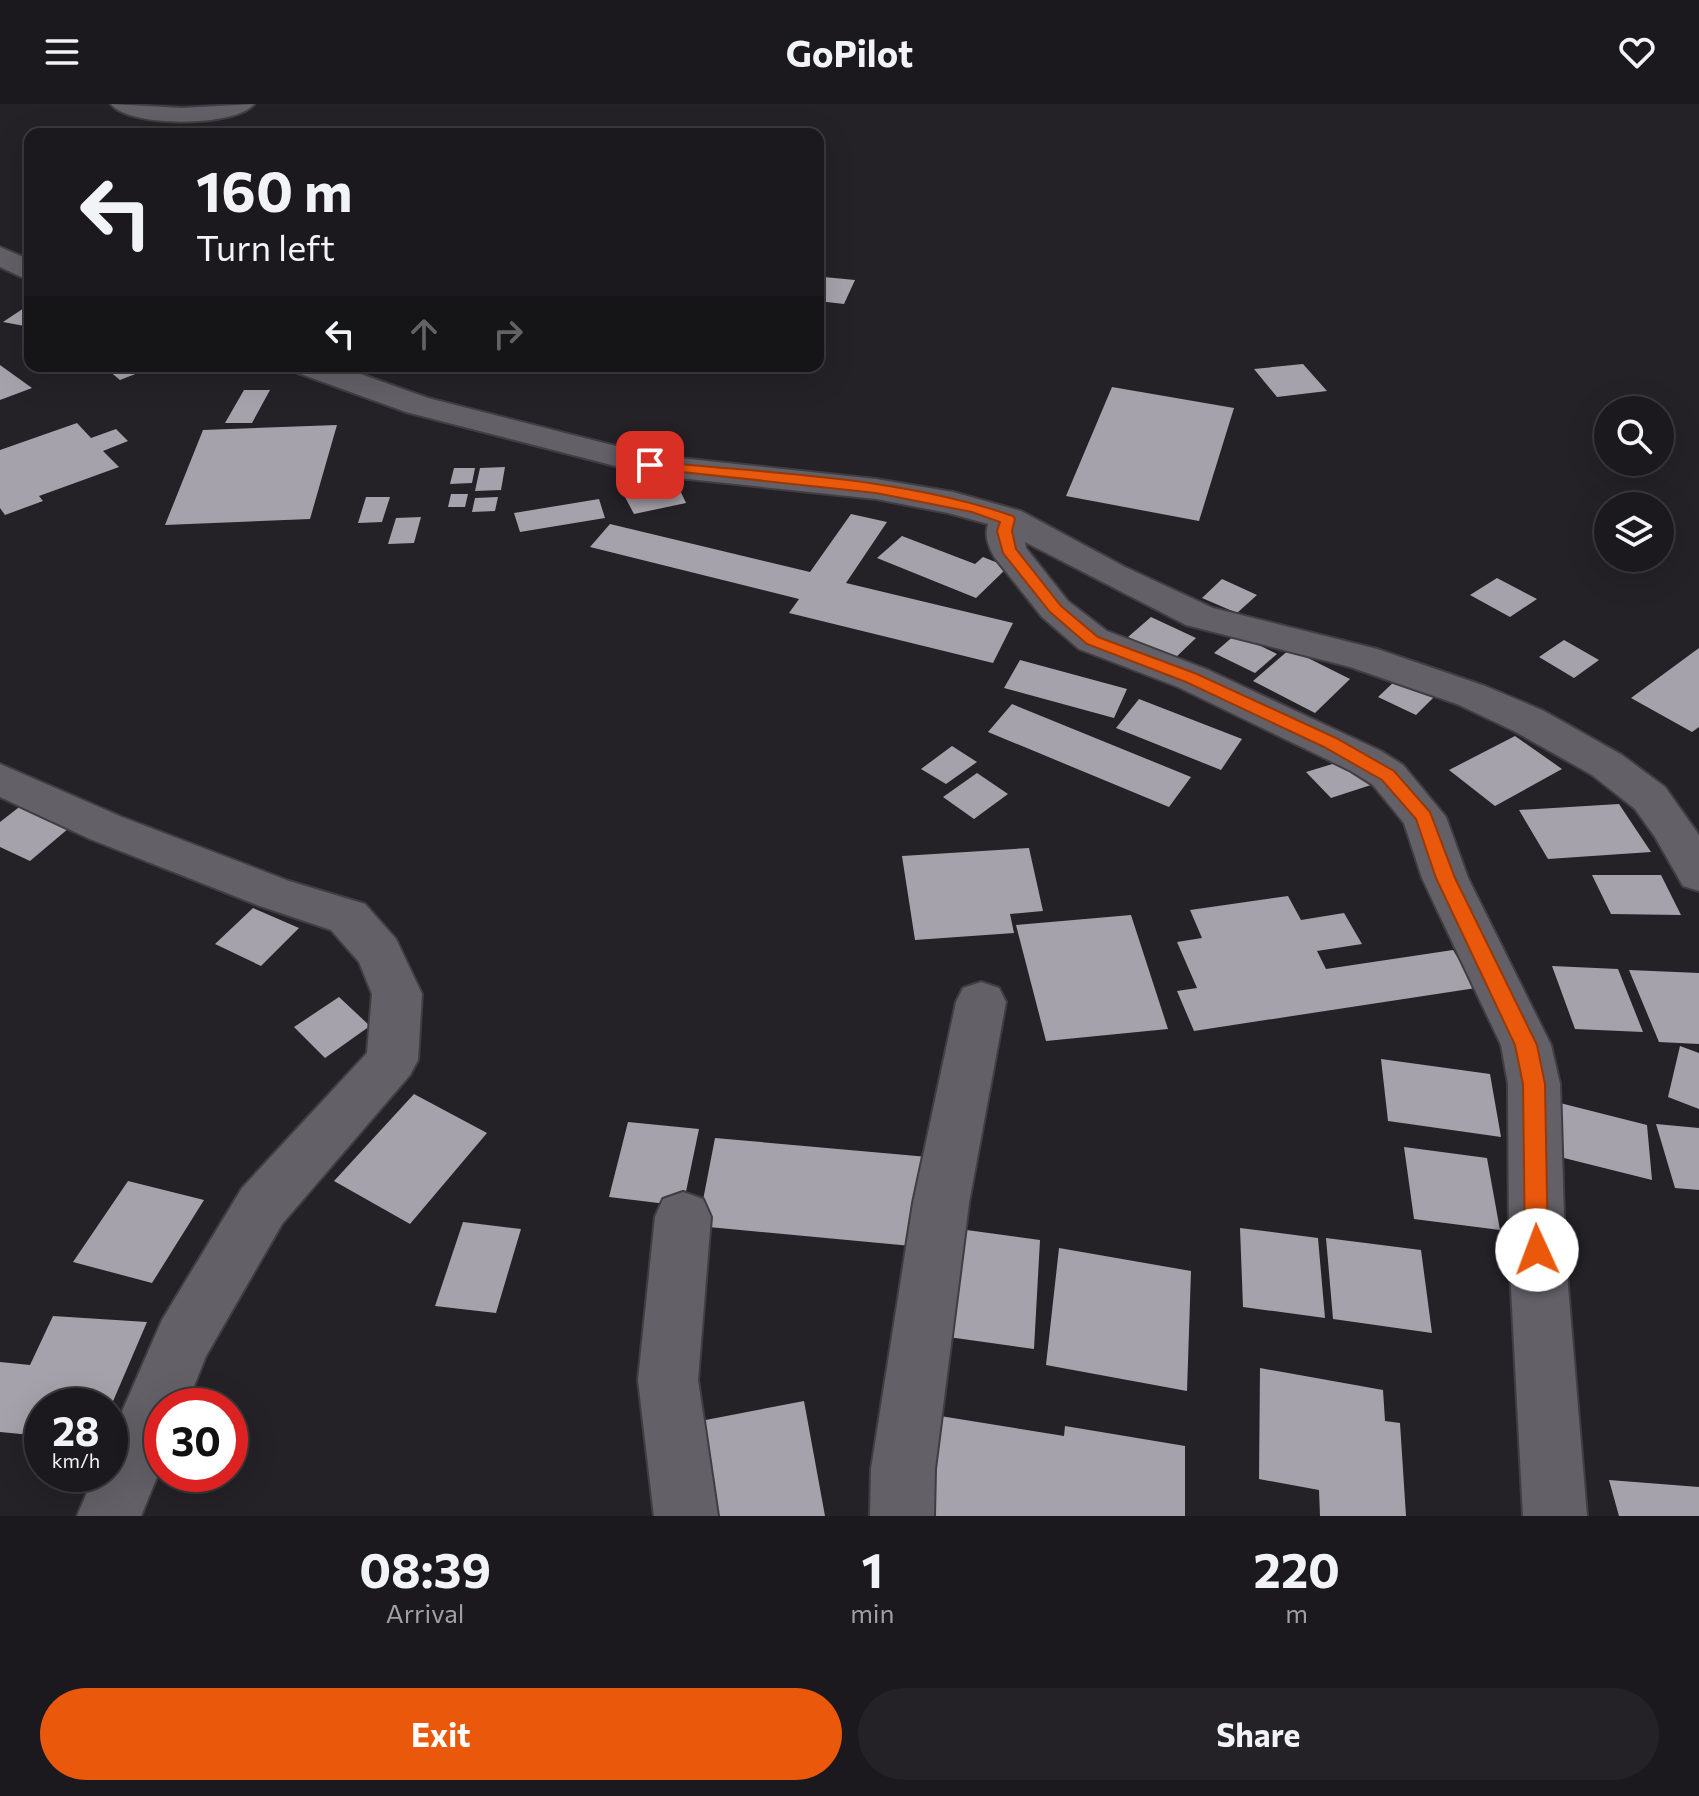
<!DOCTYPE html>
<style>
:root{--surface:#1b191d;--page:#242226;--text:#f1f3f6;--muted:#a0a0a4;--line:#39383b;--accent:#ea580c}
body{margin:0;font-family:Commissioner,sans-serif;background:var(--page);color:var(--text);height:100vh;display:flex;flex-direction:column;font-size:30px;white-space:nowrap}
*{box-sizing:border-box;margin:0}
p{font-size:26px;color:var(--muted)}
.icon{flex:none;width:44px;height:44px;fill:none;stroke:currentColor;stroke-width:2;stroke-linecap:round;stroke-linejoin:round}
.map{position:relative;height:1412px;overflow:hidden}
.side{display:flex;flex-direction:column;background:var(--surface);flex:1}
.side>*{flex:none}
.guide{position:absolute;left:24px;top:24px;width:800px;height:244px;border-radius:16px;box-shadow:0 8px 32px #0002,0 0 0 2px var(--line);background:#1b191d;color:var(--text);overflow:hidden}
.buttons{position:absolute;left:1594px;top:292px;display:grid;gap:16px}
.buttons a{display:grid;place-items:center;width:80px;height:80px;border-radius:50%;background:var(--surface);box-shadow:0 8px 32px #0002,0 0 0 2px var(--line);font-size:40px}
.speed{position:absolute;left:24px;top:1284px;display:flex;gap:16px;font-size:40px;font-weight:700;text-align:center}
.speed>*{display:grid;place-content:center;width:104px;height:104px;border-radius:50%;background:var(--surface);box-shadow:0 8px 32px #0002,0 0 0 2px var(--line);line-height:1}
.speed small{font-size:20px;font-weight:400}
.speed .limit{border:12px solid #d22;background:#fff;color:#111}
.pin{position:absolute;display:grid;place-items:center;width:68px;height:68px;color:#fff;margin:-34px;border-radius:16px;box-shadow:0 4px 12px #0006}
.me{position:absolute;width:88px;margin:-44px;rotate:358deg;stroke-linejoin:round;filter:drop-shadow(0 0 6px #0008)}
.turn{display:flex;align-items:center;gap:28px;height:168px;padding:0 40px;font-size:36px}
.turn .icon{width:104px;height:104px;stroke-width:2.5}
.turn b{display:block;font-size:56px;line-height:68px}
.lanes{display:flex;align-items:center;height:76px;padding:0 40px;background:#0003;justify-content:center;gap:40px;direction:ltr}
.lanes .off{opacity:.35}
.eta{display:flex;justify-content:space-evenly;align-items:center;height:136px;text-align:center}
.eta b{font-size:48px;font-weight:700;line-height:56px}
.primary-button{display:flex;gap:16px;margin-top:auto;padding:16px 40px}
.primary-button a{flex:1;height:92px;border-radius:48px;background:var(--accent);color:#fff;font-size:32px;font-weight:700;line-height:92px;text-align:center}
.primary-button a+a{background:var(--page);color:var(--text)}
header{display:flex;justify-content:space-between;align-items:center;height:104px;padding:0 40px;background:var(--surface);font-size:36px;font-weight:700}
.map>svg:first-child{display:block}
</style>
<header><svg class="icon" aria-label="menu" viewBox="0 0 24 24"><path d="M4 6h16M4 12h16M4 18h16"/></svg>GoPilot<svg class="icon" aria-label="heart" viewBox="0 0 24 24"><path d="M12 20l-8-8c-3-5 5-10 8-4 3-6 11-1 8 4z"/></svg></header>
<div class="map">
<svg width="1699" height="1412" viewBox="0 0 1699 1412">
<rect width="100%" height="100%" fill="#242127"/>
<path fill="#a6a2ab" d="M824,173L855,176L844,200L818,197V185Z
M30,200V223L3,218Z
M1303,260L1327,287L1277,293L1254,265Z
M0,261L32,284L0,296Z
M103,262H156L120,276Z
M1112,283L1234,304L1199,417L1066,392Z
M244,286H270L252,319H225Z
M77,319L91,334L116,325L128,337L103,347L119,363L39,392L43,397L5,411L0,404V346Z
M337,321L310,415L165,421L203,326Z
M505,363L501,386L475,387L480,364Z
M454,364H475L472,379L450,380Z
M678,382L686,399L634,410L625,393Z
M451,390H468L465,403H448Z
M366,393H390L382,418L358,419Z
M498,393L495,407L472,408L475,394Z
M599,395L605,414L520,428L514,409Z
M851,410L887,418L846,479L1013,519L993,559L789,509L799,495L590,443L610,420L810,468Z
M421,413L414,439L388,440L396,414Z
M902,432L975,460L983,453L1008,463L976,494L877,454Z
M1497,474L1537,495L1510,513L1470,491Z
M1222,475L1257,491L1237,509L1202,494Z
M1151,513L1196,534L1174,555L1128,533Z
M1236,530L1277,550L1255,569L1214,549Z
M1564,536L1599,556L1574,574L1539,553Z
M1699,544V623L1692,628L1631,594Z
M1290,545L1350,575L1315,609L1253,577Z
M1020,556L1127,585L1114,614L1004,584Z
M1397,575L1434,593L1416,611L1378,593Z
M1139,595L1242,635L1221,666L1116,624Z
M1012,600L1191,673L1169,703L988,628Z
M1515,632L1562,665L1495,702L1449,666Z
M952,642L977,658L946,680L921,665Z
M1349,655L1374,680L1331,694L1306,668Z
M977,669L1008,690L974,715L943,693Z
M27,697L75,719L30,757L0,743V718Z
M1619,700L1651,748L1548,755L1519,706Z
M1029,744L1043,807L1010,810L1014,829L915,836L902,752Z
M1592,771H1661L1681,811L1611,810Z
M1288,792L1301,816L1344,809L1362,840L1317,847L1326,865L1453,846L1476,884L1194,927L1177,887L1197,884L1177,838L1202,834L1190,806Z
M253,804L299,824L261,862L215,840Z
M1131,811L1168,925L1046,937L1016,821Z
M1552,862L1618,865L1643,928L1575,925Z
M1629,866L1699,869V940L1659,938Z
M339,893L370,922L325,954L294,923Z
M1680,942L1699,949V1005L1668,993Z
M1381,955L1490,970L1501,1033L1388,1017Z
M414,990L487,1029L410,1120L334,1077Z
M1556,998L1647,1021L1652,1076L1556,1052Z
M628,1018L699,1025L683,1102L609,1093Z
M1656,1020L1699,1024V1086L1675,1084Z
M715,1034L928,1053L922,1143L698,1122Z
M1404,1043L1487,1054L1500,1126L1414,1115Z
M128,1077L204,1096L152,1179L73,1158Z
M463,1118L521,1125L496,1209L435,1202Z
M952,1124L1040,1136L1034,1245L941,1232Z
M1240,1124L1318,1134L1325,1214L1243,1203Z
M1326,1134L1421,1146L1432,1229L1333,1215Z
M1059,1144L1191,1167L1187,1287L1046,1261Z
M53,1212L147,1218L111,1302H42V1332L0,1328V1258L30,1261Z
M1260,1264L1383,1286L1385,1317L1400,1319L1406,1412H1320L1319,1386L1259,1375Z
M804,1297L825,1412H702L690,1319Z
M934,1311L1064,1332L1065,1322L1185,1342V1412H923Z
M1609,1376L1699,1383V1412H1619Z"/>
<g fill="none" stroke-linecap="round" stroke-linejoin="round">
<defs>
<path id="minor" d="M111,0L182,4L254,0C237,23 129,24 111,0Z
M0,143L30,156V177L0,163Z
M293,262H338L428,294L651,351L876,375L953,388L1021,407L1125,463L1213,504L1377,545L1485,582L1544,607L1622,651L1665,683L1699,731V787L1683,782L1655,733L1635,705L1592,671L1514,627L1457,600L1350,563L1186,521L1025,438L1026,444L1068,497L1107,527L1206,565L1381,647L1403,661L1446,713L1468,774L1551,941L1560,980L1565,1146L1587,1412H1523L1509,1146L1508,980L1501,941L1422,774L1404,719L1373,681L1351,667L1178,583L1079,545L1042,513L995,454C989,444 984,432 988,420L948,409L876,395L650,371L406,308L298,269Z
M0,660L122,713L289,777L365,800L396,835L422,890L418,956L410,971L282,1120L206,1252L186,1302H162V1361L141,1412H77L95,1370H110V1335L162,1216L242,1084L367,949L372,890L359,858L331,826L257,801L90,735L0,693Z
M981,878L999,884L1006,898L969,1099L935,1365L934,1412H870L871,1365L913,1099L956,898L963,884Z
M683,1088L703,1095L711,1113L698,1276L718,1412H654L638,1276L655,1113L663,1095Z"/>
</defs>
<use href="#minor" stroke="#403d43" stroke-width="4"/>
<use href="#minor" fill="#636067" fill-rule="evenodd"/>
</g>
<path fill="#ea580c" stroke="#983908" stroke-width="2" d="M650,357C770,370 898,372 1013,412L1015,415L1012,427L1016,445L1061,502L1098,533L1197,570L1336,634L1394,667L1430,708L1455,774L1537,941L1545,980L1548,1146L1545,1154L1537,1157L1528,1154L1525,1146L1523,980L1515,941L1436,774L1416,715L1382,676L1324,643L1186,578L1087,540L1050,508L1003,449L997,427L1000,418L972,408L876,389L645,364L643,361Z"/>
</svg>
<div class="buttons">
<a><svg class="icon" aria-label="search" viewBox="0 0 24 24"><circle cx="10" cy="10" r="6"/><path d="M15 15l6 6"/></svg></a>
<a><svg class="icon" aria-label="layers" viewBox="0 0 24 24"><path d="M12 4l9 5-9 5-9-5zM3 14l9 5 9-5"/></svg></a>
</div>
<div class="speed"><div>28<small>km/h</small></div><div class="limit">30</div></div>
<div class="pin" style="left:650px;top:361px;background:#d93025"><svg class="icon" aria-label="arrive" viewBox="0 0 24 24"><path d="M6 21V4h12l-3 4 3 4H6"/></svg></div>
<svg class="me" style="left:1537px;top:1146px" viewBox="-20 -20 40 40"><circle r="19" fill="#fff"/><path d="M0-13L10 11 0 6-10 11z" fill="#ea580c"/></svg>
<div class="guide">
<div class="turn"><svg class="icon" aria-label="left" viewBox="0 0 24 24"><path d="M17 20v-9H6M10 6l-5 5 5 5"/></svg><div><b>160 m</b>Turn left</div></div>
<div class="lanes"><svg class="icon" aria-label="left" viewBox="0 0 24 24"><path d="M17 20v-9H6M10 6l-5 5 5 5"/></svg><svg class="icon off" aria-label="ahead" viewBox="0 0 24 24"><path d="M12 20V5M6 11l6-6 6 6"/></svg><svg class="icon off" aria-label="right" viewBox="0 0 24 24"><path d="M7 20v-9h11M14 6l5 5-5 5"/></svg></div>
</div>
</div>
<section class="side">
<div class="eta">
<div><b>08:39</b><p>Arrival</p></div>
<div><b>1</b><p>min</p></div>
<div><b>220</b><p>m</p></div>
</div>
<div class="primary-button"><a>Exit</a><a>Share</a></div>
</section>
